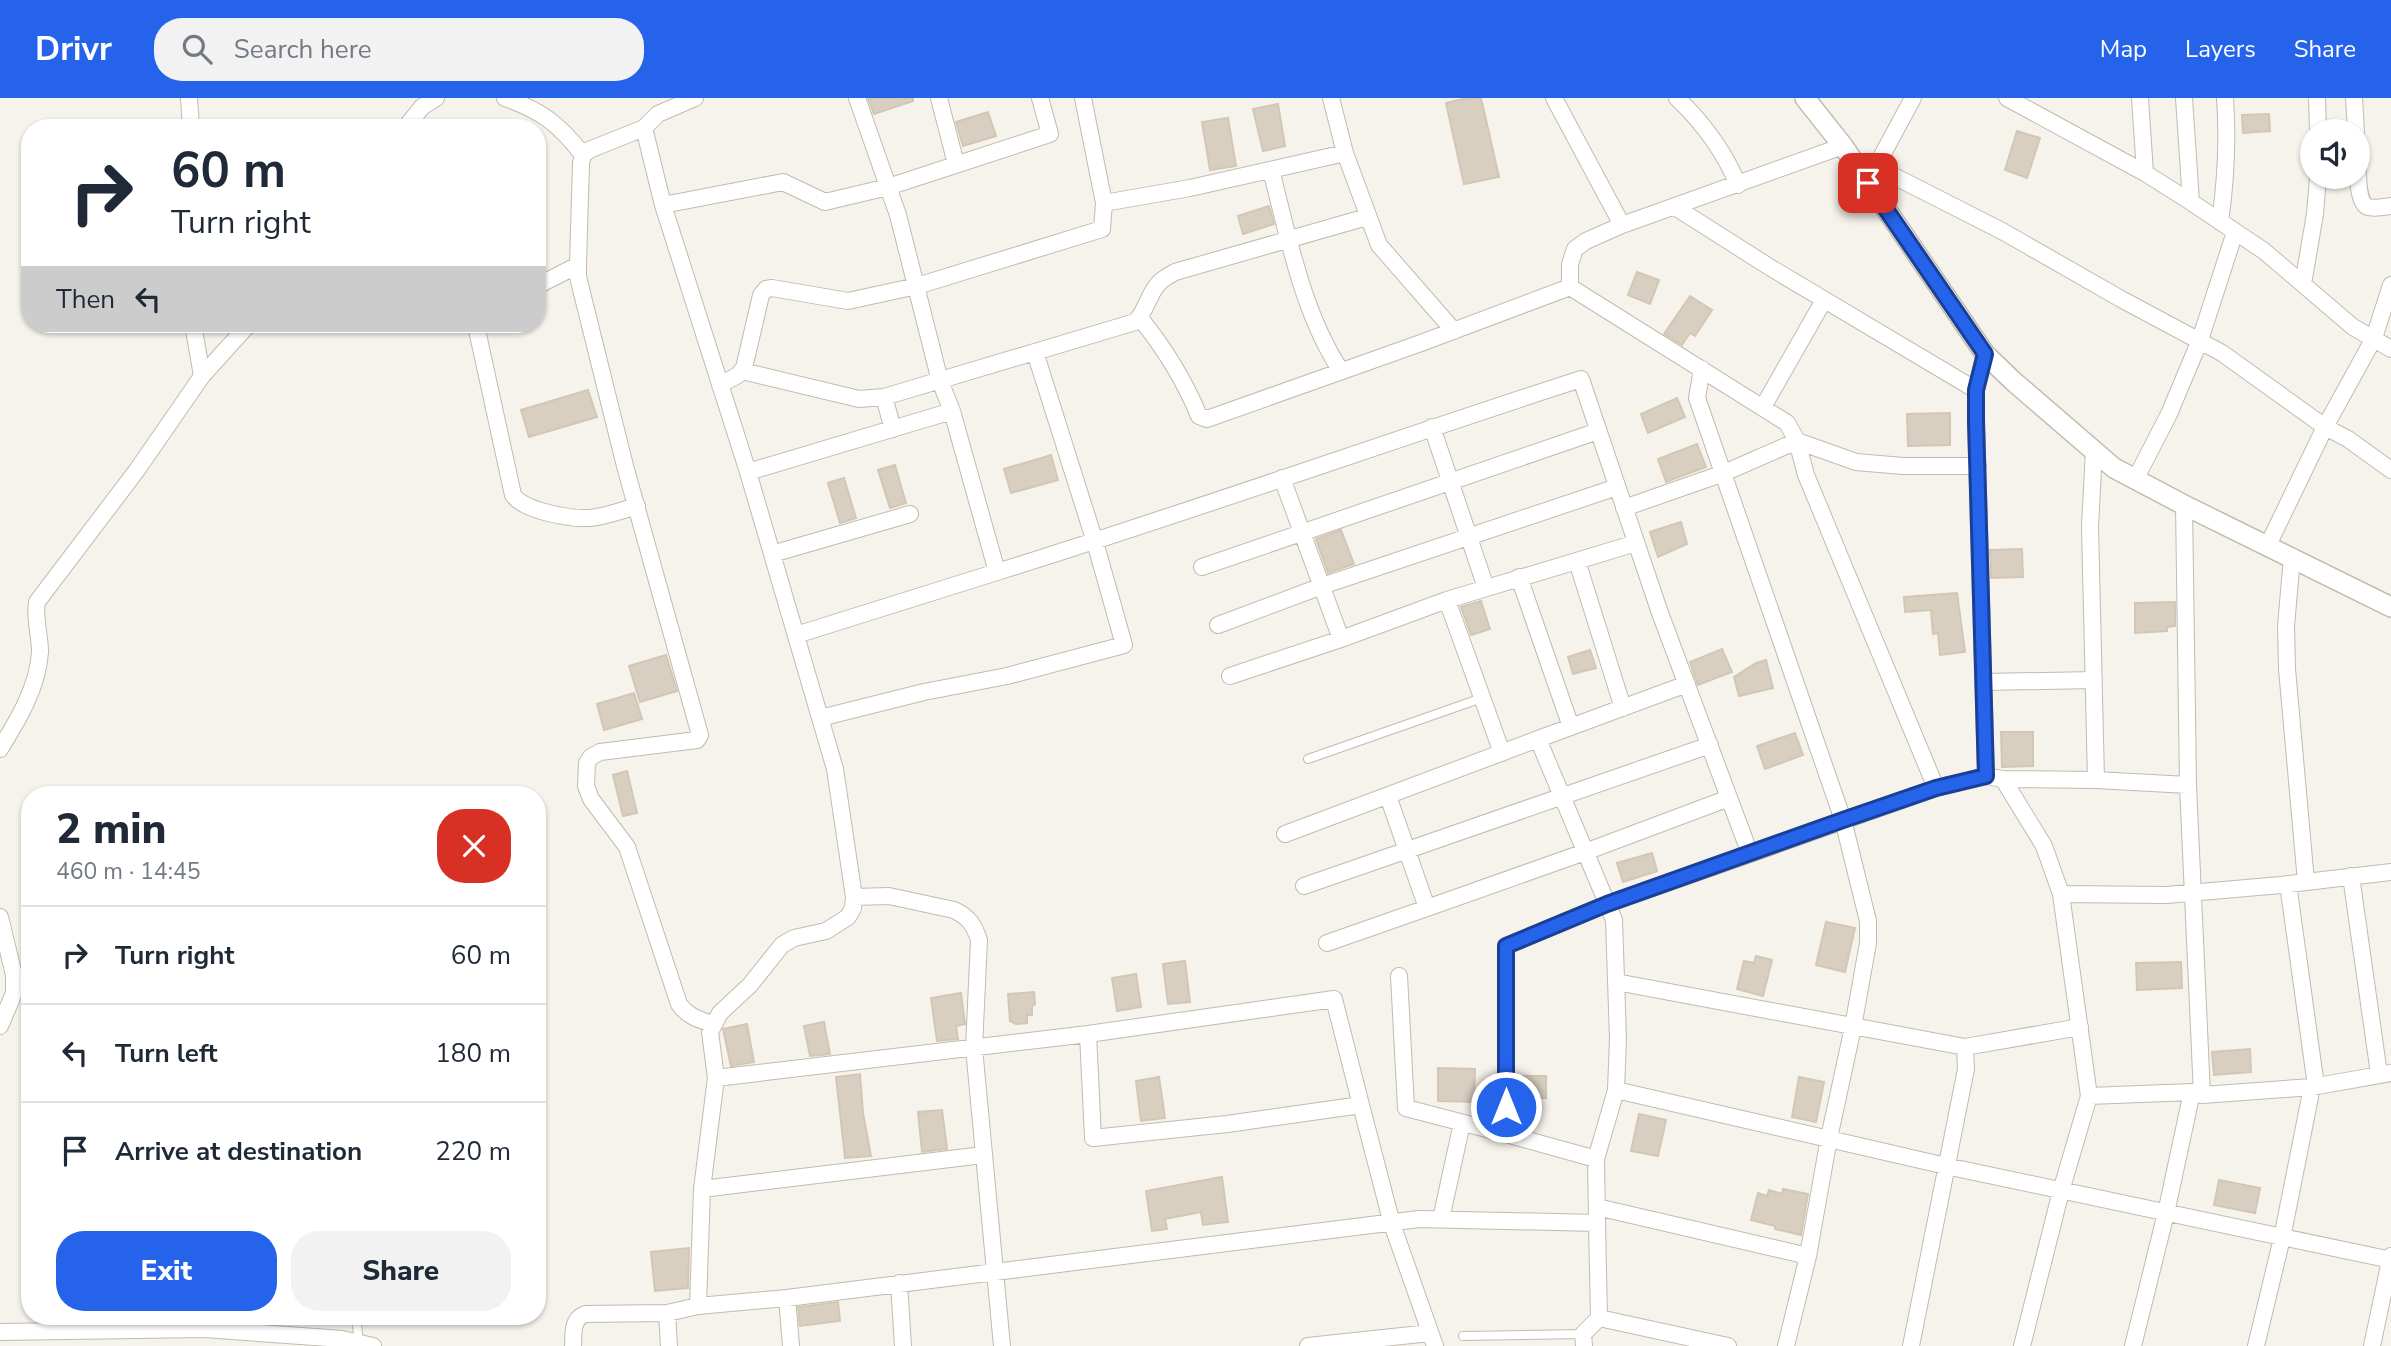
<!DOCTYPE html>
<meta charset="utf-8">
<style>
:root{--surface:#fff;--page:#f2f2f3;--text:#1f2937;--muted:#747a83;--line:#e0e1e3;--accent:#2563eb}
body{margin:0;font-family:"Nunito Sans",sans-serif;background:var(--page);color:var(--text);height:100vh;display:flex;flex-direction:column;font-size:26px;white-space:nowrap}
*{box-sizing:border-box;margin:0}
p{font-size:23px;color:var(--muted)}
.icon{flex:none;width:38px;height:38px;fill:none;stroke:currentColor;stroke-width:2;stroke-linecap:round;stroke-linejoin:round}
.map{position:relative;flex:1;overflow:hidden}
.side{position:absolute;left:21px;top:688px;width:525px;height:539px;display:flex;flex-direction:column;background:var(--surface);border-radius:28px;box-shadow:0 2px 5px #0004}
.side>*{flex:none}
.banner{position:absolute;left:21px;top:21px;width:525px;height:214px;border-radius:28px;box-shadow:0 2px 5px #0004;background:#fff;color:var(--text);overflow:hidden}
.buttons{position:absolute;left:2300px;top:21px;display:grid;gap:14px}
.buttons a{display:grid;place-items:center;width:70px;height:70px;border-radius:50%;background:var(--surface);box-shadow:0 2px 5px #0004;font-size:35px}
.pin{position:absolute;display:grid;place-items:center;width:60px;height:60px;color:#fff;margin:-30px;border-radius:14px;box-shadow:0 4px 10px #0006}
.me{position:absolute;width:77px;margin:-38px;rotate:0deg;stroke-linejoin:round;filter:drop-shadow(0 0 5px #0008)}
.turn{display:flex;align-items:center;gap:24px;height:147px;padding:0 35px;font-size:32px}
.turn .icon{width:91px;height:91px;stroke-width:2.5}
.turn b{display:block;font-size:49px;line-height:60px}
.then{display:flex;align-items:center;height:66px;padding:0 35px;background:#0003;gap:14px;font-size:26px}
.round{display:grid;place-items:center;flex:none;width:74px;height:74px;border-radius:28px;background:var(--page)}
.summary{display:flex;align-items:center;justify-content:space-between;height:119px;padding:0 35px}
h1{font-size:42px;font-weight:800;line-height:52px}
.primary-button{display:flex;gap:14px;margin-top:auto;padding:14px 35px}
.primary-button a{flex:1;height:80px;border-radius:28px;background:var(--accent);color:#fff;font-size:28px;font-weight:800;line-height:80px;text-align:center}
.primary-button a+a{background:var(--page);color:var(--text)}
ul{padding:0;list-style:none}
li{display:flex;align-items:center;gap:21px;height:98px;padding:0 35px;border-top:2px solid var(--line)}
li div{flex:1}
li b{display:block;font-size:26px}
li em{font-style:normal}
header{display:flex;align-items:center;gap:42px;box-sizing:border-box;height:98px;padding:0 35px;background:var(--accent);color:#fff}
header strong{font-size:33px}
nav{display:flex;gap:38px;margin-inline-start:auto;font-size:24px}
.search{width:490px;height:63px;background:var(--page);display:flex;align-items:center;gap:18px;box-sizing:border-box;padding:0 24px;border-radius:28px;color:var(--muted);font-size:26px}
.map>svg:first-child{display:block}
</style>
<header>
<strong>Drivr</strong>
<div class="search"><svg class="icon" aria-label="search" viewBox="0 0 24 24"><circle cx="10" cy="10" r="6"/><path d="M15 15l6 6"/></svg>Search here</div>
<nav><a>Map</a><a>Layers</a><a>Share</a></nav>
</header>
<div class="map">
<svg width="2391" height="1248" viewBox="0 0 2391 1248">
<rect width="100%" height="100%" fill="#f6f3ec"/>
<path fill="#d8cfc1" stroke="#d3c7b4" stroke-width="2" d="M868,0H913V3L874,16Z
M1467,0H1481L1499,79L1464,86L1446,5Z
M1278,6L1285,48L1263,53L1253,11Z
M988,14L996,38L963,48L956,24Z
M2269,16L2270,33L2243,35L2242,17Z
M1228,20L1236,68L1210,72L1202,24Z
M2017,33L2040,40L2027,80L2005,72Z
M1269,108L1274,126L1243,136L1238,118Z
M1637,174L1659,182L1650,206L1628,197Z
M1690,198L1712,212L1695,238L1690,235L1682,247L1664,236Z
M588,292L597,319L529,339L521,312Z
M1677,300L1685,319L1648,335L1641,316Z
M1950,315V347L1908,348L1907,316Z
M1697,346L1706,369L1666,384L1658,361Z
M1051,357L1058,382L1011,395L1004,371Z
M895,367L906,405L890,410L878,372Z
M844,380L856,420L840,425L828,385Z
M1681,424L1687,446L1658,459L1650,434Z
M1341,432L1354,466L1328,475L1316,441Z
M2022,451L2023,479L1991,480L1990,452Z
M1957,495L1965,554L1940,557L1938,535L1933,536L1931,512L1905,514L1904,499Z
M1481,503L1490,531L1471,537L1461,509Z
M2175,504V528L2167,529V533L2135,535V505Z
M1722,551L1732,574L1698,587L1690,564Z
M1590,552L1596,570L1573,576L1568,559Z
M666,557L677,593L640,604L629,568Z
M1766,562L1773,590L1739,598L1734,579L1756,565Z
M634,595L642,621L604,632L597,606Z
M2001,634H2033V668L2002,669Z
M1795,635L1803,657L1765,671L1757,648Z
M627,673L637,715L623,718L613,677Z
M1652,755L1657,773L1623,784L1617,765Z
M1826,824L1855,830L1845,874L1816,867Z
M1756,858L1772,862L1763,898L1737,891L1744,863L1754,865Z
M1185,863L1190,904L1168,906L1163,866Z
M2181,864L2182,890L2137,892L2136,865Z
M1136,876L1141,909L1117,913L1112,880Z
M1034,894L1035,906L1032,908V917H1027V925L1016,926L1010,923L1008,896Z
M961,895L965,926L956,928L958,941L937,943L931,900Z
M824,924L830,956L810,958L804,928Z
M747,926L754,964L731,968L723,931Z
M2250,951L2251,974L2214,977L2212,954Z
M1438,970L1475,971L1474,1004L1438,1003Z
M860,976L863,1015L871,1058L845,1060L836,979Z
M1516,978H1546V1000H1516Z
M1159,979L1165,1020L1141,1023L1136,983Z
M1799,979L1824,984L1816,1024L1792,1019Z
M942,1012L947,1051L922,1054L918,1014Z
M1639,1016L1666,1022L1658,1058L1631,1053Z
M1222,1079L1228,1124L1203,1127L1201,1114L1165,1121L1167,1131L1152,1133L1146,1093Z
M2219,1082L2260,1090L2255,1115L2214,1107Z
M1783,1091L1808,1096L1801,1137L1775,1131V1128L1751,1122L1758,1095L1767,1098L1769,1092L1782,1096Z
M689,1150L688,1190L655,1193L651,1154Z
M838,1204L840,1223L800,1228L798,1209Z"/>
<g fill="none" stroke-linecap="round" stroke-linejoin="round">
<defs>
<path id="service" d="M1308,661L1482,600
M356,1218L359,1245
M1463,1238L1583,1236"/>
<path id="minor" d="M189,0L191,30
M505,0C542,13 559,26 583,57
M695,0L658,16L644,30L589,52L583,57L581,65L578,167V179L625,368L700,637L697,642L600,654L591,659L587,665L586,688L591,701L627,749L679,906C687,918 698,921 712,926
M857,0L898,117L940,283L952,313L997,474C1193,413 1386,344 1581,281L1660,515L1750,756L1936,690L1986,678L2003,681L2044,748L2061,796L2166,797L2281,787L2391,774
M939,0L956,66
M1083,0L1104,105
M1331,0L1345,55L1379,147L1454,233
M1554,0L1622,127
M1677,0C1702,24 1725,55 1738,87
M2007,0L2145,75L2191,104L2264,153L2353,229L2391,251
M2140,0L2145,75
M2184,0L2191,104
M2317,0L2318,33
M2354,0L2356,33
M405,30L422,9L436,0
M644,30L663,107
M2357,54C2358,66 2356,105 2368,109C2374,111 2384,109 2391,108
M1876,69L2002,133L2121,201L2222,255L2325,329L2348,341L2391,372
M1271,72C1288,138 1303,216 1341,273
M1872,76L1913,0
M1675,109L1771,170L1976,292
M2220,124C2226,82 2228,42 2225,0
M2303,186L2315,116L2318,79
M537,188L578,167
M1570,189V166L1575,151L1586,143L1622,127L1843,48
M1140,220C1165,251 1184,281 1199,318L1207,321L1421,245L1570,189L1787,325L1797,343L1806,377L1936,690
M193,226L202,278
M479,226L477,232L513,397C524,413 570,421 589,420C605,419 622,412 637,408
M1985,256L1976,292V323L1986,678
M1702,271L1697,300L1843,722L1868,823V845L1853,929L1829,1040L1808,1158L1786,1248
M742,273L859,301L884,299L1135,224C1147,213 1148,195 1160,184C1164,180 1170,177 1175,174L1367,119
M720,287L738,277L744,270L761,197L766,191L772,190L848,203L917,188L1102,131L1104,105L1190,90L1345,55
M884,299L893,331
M1763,309L1824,202
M1432,329L1486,490
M2094,353L2090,428L2096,682
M748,374L952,313
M1282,380L1341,541
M2136,380L2169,316L2200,242L2235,134
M1624,410L1724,375L1797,343L1856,364L1903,368H1978
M2268,447L2325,329L2374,240L2391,187
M772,456L910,416
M2292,459L2286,528L2287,571L2306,784
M1577,463L1623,610
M1202,469L1598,333
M1519,479L1571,629
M1447,502L1502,655
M1218,527L1322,488L1617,389
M796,537L997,474
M1230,578L1341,541L1447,502L1636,445
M1984,584L2094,582
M820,620L924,594L1007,578L1124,547L1095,444L1035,254
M1538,641L1687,586
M0,651C18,622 38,589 40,554C40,537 34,520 37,504L137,372L202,278L249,226
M2003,681L2096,682L2188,687L2184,407
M2188,687L2202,997
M1388,698L1427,810L1585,754L1729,700
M1285,736L1538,641L1614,822L1618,941L1616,992
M2351,778L2379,976
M2288,786L2316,988
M1304,788L1710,647
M2061,796L2089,998L2192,994L2202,997L2312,989L2391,975
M854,799L889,798L954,812C969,819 974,827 979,842L974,950L1002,1248
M0,819L14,877V895L0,928
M1327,845L1427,810
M1399,878L1406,1010L1506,1036V848L1607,806L1750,756
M1616,884L1965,949L1966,971L1911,1248
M1965,949L2080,929
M716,980L710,934L720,915L750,887L782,847L794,840L826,833L848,819L853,810L854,799L835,671L748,374L663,107L783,84L825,104L888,89L1050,36L1040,0
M1361,1007L1334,901L1088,936L1093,1040L1227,1026L1361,1007L1392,1126L1435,1248
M1506,1036L1596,1061
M983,1057L702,1091L716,980L1088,936
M1597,1109L1808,1158
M1441,1121L1462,1025
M899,1185L903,1248
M787,1200L791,1248
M698,1208L702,1091
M1599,1220L1728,1248
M0,1234L204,1231L342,1241L373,1248
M573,1248C574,1235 571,1222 585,1216L667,1215
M669,1248L667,1215L698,1208L787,1200L1419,1121L1597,1125L1596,1061L1616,992L1946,1068L2391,1162
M1308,1248L1430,1235
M1584,1248L1583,1236L1599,1220L1597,1125
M2022,1248L2061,1093L2089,998
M2133,1248L2166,1115L2192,994
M2256,1248L2282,1140L2312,989
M2372,1248L2391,1158"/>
<path id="tertiary" d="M1805,0L1843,48L1985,256L2013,283L2114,370L2184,407L2391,509"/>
</defs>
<use href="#service" stroke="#c2bbae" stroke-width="10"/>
<use href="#minor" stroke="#c2bbae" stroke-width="18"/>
<use href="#tertiary" stroke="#c2bbae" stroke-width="22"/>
<use href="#service" stroke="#fff" stroke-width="8"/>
<use href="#minor" stroke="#fff" stroke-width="16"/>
<use href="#tertiary" stroke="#fff" stroke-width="19"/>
</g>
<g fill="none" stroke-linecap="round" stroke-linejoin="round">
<defs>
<path id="route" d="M1506,1009V848L1607,806L1843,722L1936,690L1986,678L1976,323V292L1985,256L1868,85"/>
</defs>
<use href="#route" stroke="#184099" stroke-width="18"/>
<use href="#route" stroke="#2563eb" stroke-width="12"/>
</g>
</svg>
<div class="buttons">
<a><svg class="icon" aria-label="sound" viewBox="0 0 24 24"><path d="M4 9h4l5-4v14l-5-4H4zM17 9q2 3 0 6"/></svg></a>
</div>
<div class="pin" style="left:1868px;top:85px;background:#d93025"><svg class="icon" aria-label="arrive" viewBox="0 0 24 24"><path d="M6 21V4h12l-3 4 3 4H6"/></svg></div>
<svg class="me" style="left:1506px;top:1009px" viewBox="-20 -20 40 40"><circle r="17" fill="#2563eb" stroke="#fff" stroke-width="3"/><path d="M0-11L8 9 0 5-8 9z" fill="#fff"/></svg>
<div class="banner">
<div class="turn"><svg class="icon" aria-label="right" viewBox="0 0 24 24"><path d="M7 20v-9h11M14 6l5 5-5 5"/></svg><div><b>60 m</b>Turn right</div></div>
<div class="then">Then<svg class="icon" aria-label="left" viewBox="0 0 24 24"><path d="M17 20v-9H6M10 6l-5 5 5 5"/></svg></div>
</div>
<section class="side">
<div class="summary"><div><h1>2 min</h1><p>460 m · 14:45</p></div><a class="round" style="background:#d93025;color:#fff"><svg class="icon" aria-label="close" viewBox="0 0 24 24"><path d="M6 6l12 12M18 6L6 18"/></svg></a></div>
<ul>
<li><svg class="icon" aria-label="right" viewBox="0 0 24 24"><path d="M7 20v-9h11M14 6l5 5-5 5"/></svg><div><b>Turn right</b></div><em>60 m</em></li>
<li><svg class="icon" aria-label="left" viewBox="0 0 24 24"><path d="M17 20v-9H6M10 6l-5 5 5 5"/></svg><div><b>Turn left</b></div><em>180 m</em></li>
<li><svg class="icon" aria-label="arrive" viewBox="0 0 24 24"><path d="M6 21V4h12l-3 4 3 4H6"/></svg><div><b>Arrive at destination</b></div><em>220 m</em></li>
</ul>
<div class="primary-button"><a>Exit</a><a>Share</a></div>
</section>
</div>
